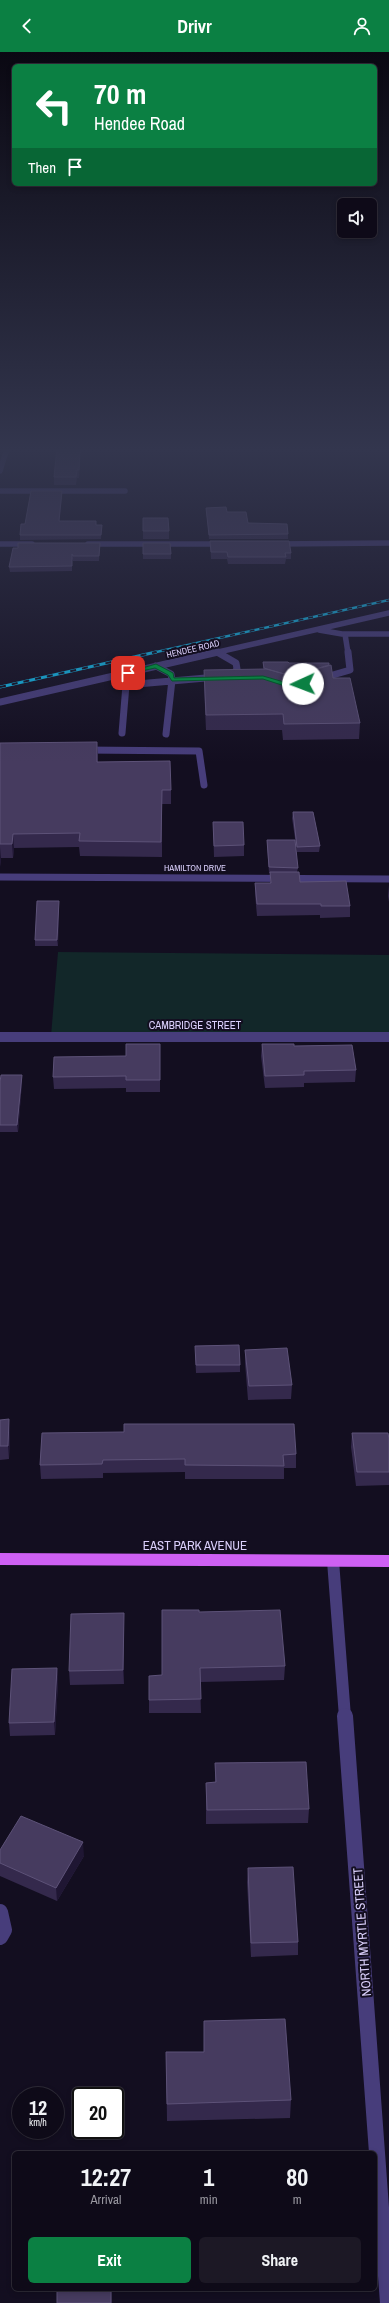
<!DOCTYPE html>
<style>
:root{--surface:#0e0a18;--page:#1c1825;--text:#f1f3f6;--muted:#9b9aa2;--line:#2e2b37;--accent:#0b8043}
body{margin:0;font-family:"Archivo Narrow",sans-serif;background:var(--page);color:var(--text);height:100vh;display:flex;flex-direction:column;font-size:15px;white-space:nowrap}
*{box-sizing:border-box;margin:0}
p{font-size:13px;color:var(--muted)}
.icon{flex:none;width:22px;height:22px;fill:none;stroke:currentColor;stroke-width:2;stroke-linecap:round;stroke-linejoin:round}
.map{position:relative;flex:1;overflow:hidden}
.drawer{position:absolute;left:12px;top:2099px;width:365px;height:140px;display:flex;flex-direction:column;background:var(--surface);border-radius:6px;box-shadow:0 2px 6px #0003,0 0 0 1px var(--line)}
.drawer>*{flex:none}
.top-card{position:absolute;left:12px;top:12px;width:365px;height:122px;border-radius:6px;box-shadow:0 2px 6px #0003,0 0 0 1px var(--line);background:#0b8043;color:#fff;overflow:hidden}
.controls{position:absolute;left:337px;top:146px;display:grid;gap:8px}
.controls a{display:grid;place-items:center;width:40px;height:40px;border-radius:6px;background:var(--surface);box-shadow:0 2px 6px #0003,0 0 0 1px var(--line);font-size:20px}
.speed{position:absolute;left:12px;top:2035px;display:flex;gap:8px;font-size:20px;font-weight:700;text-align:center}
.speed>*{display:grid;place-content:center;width:52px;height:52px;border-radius:50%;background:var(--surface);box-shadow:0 2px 6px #0003,0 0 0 1px var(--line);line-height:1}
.speed small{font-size:10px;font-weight:400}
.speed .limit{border:2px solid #111;border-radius:6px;background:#fff;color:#111}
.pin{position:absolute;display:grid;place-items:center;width:34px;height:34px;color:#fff;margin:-17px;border-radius:8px;box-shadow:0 2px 6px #0006}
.me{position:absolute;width:44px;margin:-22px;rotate:268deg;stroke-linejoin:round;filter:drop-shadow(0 0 3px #0008)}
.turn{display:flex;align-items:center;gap:14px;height:84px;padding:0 16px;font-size:18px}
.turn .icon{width:52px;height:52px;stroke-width:2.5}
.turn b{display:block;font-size:28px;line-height:34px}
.then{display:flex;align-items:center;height:38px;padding:0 16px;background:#0003;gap:8px;font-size:15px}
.eta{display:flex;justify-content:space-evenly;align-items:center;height:68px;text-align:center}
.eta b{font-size:24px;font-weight:700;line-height:28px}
.action{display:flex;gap:8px;margin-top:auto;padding:8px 16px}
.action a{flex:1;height:46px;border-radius:6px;background:var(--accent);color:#fff;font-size:16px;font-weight:700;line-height:46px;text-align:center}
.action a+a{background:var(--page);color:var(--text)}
header{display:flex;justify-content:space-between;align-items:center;height:52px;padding:0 16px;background:var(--accent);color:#fff;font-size:18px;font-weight:700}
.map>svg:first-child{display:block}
</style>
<header><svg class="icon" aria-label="back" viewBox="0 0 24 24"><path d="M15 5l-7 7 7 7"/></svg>Drivr<svg class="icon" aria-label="person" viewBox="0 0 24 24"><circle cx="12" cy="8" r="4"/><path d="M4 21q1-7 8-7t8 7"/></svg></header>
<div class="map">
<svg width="389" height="2251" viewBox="0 0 389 2251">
<rect width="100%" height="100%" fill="#130e20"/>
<path fill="#122729" d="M58,900L389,903V985L51,984Z"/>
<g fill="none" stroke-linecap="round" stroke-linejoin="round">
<path stroke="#473d7b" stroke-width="5.5" d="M0,419L7,396
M0,439H125
M0,492H32
M88,492H224
M276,492L389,491
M319,578L342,582H389
M345,582L348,601
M217,600L219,601
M214,601L389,561"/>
<path stroke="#473d7b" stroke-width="7" d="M217,600L236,611L237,617L231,625
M156,614L171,622L172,628L166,682
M319,627L350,618L348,600
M0,650L218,600
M122,681L126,633L217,625
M84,698L199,699L204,733
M0,825L389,827"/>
<path stroke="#473d7b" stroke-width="10" d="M0,985H389"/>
<path stroke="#473d7b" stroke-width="12" d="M333,1509L345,1665"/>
<path stroke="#473d7b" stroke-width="16" d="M345,1664L388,2251
M0,1860L4,1878L0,1885"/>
<path stroke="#ce60f3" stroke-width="12" d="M0,1507L389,1509"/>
<defs>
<path id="rail-far1" d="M152,601L389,548"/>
<path id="rail" d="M0,635L156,600"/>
</defs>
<use href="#rail-far1" stroke="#11b8e7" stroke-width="2.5"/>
<use href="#rail" stroke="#11b8e7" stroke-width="3"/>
<use href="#rail-far1" stroke="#130e20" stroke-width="1.5" stroke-dasharray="5" stroke-linecap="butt"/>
<use href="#rail" stroke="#130e20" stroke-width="2" stroke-dasharray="6" stroke-linecap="butt"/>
</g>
<path fill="#34294c" d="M57,396H81L79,426H77L76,433H54V425Z
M62,444L59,469L96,473H102L101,487L20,488V483L25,472Z
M206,456L227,460L248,471L288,482V487H209Z
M143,466L169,479V487H143Z
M210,489L291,501V507H286L285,512H228L227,507H211Z
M100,491L99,509H73L72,507V519L10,520L9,515Z
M143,491L171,502V507H143Z
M263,610L329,614L333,626L360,671L359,687L283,688L282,678H206L204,634V618L263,617Z
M0,691L98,703V710L171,738V752H162V805L80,804L79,795L14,796L13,806H1L0,815Z
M293,760L320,794L319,800H297L292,766Z
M213,770L244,793V804L214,805Z
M267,788L298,816L297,820L300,830L350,854V865L320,866V863L257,864L255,842V831H270V821H269L267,794Z
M389,833V850L388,844Z
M59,855L58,894H35V888Z
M160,992V1040H126V1036L54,1037L53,1025L126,1004Z
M262,992L294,994L356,1018L355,1030L304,1031V1035L265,1036L261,1004Z
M22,1023V1030L18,1080H0V1030Z
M245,1298L292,1333L291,1347L248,1348L245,1311Z
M195,1301L240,1313V1320L196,1321Z
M0,1368L10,1381L9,1407L0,1408Z
M42,1381L296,1402V1416H284V1427H185V1420L103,1421V1426L41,1427L40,1413Z
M352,1381L389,1387V1433L356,1434L351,1395Z
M199,1560L285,1614L284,1628L200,1630L201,1661H149V1648L162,1623Z
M124,1575V1632L70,1633L69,1619Z
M57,1616L58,1630L55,1683L10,1684L9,1671Z
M215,1711L309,1757L308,1771L206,1772V1731L215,1730Z
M0,1798L84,1804L57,1849L0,1824Z
M248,1816L298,1890V1903L251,1905L247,1830Z
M204,1969L291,2048L290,2066L167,2069L166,2000H204Z"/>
<path fill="#1f1633" d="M80,396H81L79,426V418Z
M62,439V444L59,474V469Z
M97,690L98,703L97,724Z
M13,782L14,796L13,806L12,792Z
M0,795L1,806L0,815Z
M59,849V855L58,894L57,888Z
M22,1023V1030L18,1080L17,1073Z
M9,1367L10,1381L9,1407L8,1394Z
M124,1561V1632L123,1618Z
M57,1616L58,1630L55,1683L54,1670Z
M83,1790L84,1804L57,1849L56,1836Z
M111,2237H112V2251H111Z"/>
<path fill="#463b5f" stroke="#5d5278" d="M57,396H80L79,418H77L76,425H54Z
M31,439H62L59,469H96V473H102L101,483H20L21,472H25Z
M226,455L227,460H246L248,471L287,472L288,482L209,483L206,456Z
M143,466H168L169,479H143Z
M210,489H289L291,501H285L286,505H228L227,500H211Z
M18,491H100L99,504H73L72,502V514L9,515L13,496H18Z
M143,491H170L171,502H143Z
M263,610H288L289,611H329V613L291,624L264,616Z
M331,613L333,626H350L360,671L284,672L283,662L206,663L204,618L266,617L292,624Z
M97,690V710L170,709L171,738H162L161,790L79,789L80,781L13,782L12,792H0V691Z
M293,760H313L320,794L297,795Z
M213,770H243L244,793L214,794Z
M267,788H295L298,816L269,815Z
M270,820H299L300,830L346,829L350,854H321V852H257L255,831H271Z
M37,849H59L57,888H35Z
M126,992H160V1028H126V1024L53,1025L54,1005L126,1004Z
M262,992H294V994L352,993L356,1018L304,1019V1023L265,1024Z
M1,1023H22L17,1073H0V1030Z
M239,1293L240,1313H196L195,1294Z
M287,1296L292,1333L249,1334L245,1298Z
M9,1367L8,1394H0V1368Z
M124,1372H294L296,1402L283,1403L284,1414L185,1413V1407L103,1408L102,1412L40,1413L42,1381L124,1380Z
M352,1381H388L389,1387V1420H357Z
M162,1558H199V1560L280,1558L285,1614L200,1616L201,1647L149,1648V1624L162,1623Z
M124,1561L123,1618L69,1619L71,1562Z
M57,1616L54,1670L9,1671L12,1617Z
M306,1710L309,1757L207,1758L206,1731L216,1730L215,1711Z
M21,1764L83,1790L56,1836L0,1811V1798Z
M293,1815L298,1890L251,1891L248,1816Z
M285,1967L291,2048L167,2052L166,2000H204V1969Z
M57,2237H111V2251H57Z"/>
<linearGradient id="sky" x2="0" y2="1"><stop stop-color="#0a0812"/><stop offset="0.56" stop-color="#33364e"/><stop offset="1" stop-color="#33364e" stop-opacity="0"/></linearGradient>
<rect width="389" height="711" fill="url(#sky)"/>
<path fill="#0b8043" stroke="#07532c" d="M156,612L173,621L174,626L263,624L291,632L303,630L306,632L291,636L263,627L172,629L168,623L155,616L128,622L125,621Z"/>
<g text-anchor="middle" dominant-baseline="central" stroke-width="4" stroke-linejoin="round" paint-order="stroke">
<g font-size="9" fill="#dbd0fc" stroke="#130e20">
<text transform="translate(193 597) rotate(-13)">HENDEE ROAD</text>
<text x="195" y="816">HAMILTON DRIVE</text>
</g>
<g font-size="11" fill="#dbd0fc" stroke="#130e20">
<text x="195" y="973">CAMBRIDGE STREET</text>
</g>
<g font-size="13" fill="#dbd0fc" stroke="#130e20">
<text x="195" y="1493">EAST PARK AVENUE</text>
<text transform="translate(362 1880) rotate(-94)">NORTH MYRTLE STREET</text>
</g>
</g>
</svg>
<div class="controls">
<a><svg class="icon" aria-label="sound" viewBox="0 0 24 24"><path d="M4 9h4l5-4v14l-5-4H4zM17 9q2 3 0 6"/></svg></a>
</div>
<div class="speed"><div>12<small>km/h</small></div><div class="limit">20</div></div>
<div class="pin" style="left:128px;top:621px;background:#d93025"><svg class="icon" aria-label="arrive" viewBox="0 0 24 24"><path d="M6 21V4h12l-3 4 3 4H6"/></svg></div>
<svg class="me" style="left:303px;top:632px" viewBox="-20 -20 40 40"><circle r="19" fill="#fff"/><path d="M0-13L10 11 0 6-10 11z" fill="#0b8043"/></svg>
<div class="top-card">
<div class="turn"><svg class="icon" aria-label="left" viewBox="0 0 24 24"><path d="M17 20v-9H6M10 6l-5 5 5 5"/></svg><div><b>70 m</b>Hendee Road</div></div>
<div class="then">Then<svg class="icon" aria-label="arrive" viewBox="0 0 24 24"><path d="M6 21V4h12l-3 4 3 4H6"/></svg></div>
</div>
<section class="drawer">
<div class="eta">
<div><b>12:27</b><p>Arrival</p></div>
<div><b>1</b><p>min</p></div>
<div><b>80</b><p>m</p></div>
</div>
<div class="action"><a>Exit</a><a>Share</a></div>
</section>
</div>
